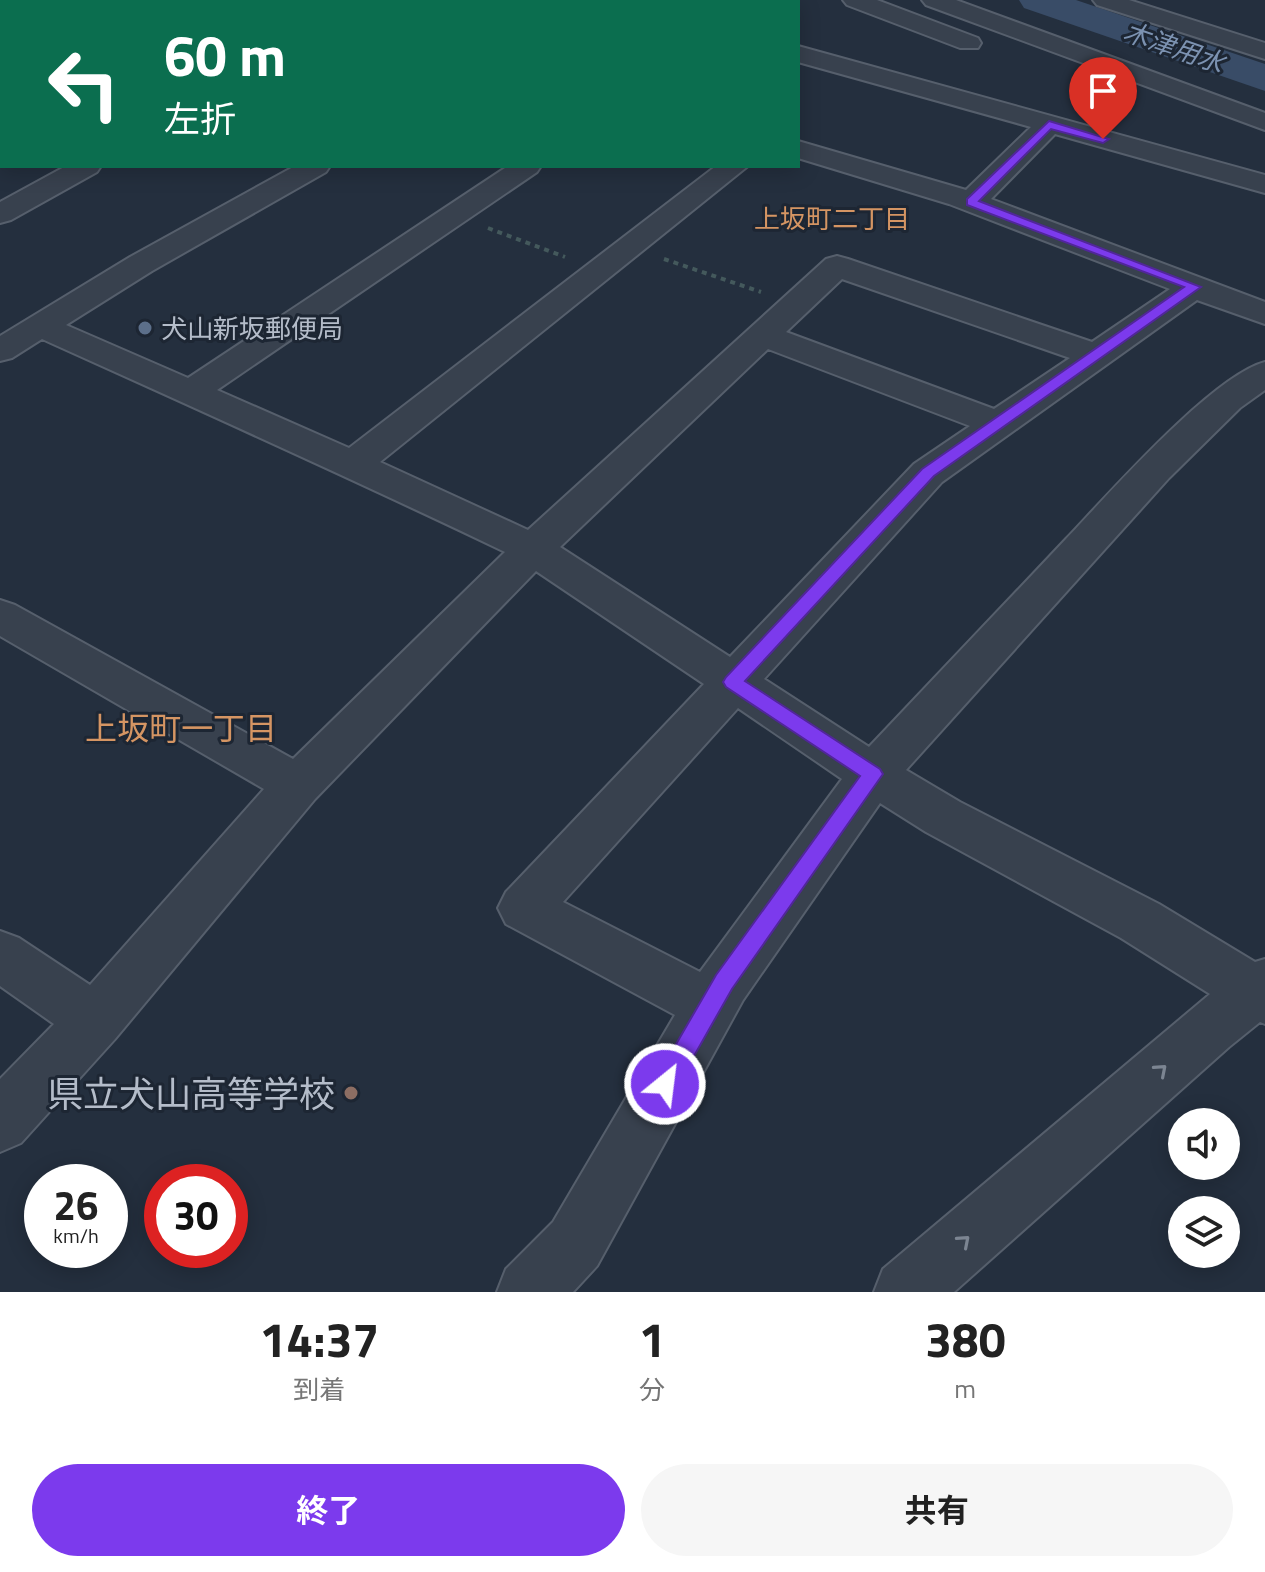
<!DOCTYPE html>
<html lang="ja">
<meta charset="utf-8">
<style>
:root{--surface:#fff;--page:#f6f6f6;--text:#222;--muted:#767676;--accent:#7c3aed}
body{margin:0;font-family:"Titillium Web","Noto Sans JP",sans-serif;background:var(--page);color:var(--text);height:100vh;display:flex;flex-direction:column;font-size:30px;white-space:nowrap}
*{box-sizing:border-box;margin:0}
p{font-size:26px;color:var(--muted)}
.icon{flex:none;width:44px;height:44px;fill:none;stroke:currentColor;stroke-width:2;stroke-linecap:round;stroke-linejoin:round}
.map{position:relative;height:1292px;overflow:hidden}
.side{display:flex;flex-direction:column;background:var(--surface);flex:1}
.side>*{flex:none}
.guide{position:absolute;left:0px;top:0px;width:800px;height:168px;box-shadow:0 4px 20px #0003;background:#0b6e4f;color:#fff;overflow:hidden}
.tools{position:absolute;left:1168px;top:1108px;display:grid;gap:16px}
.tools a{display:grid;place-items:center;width:72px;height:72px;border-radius:50%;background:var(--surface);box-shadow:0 4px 20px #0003;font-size:40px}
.speed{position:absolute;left:24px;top:1164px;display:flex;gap:16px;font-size:40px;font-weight:700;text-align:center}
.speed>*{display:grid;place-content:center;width:104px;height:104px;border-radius:50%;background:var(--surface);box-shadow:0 4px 20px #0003;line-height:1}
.speed small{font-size:20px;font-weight:400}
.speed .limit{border:12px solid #d22;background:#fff;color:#111}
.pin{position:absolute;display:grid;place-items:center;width:68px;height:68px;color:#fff;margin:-82px -34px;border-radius:50% 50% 50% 0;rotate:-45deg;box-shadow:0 0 8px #0007}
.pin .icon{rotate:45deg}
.me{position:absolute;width:88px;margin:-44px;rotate:29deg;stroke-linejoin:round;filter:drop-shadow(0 0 6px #0008)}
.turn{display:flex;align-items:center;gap:28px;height:168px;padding:0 32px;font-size:36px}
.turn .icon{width:104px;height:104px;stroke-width:2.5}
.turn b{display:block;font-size:56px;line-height:68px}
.eta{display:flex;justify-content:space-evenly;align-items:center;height:136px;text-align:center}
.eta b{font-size:48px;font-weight:700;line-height:56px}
.action{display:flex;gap:16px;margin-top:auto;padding:16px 32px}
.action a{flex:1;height:92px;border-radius:48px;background:var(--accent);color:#fff;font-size:32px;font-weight:700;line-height:92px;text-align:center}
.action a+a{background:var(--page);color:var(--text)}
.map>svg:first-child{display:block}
</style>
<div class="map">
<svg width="1265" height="1292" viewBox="0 0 1265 1292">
<rect width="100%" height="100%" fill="#242f3e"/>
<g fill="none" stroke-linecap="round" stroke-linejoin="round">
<path fill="#394c67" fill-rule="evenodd" d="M1019,0H1076L1265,64V91L1024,8Z"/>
<defs>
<path id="minor" d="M29,0H57L59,2H31Z
M306,0H335L337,2H308Z
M593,0H622L624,2H595Z
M843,0H877L978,38L981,43L978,48H960L847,5Z
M922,0H956L1265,113V130L926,5Z
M1093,0H1129L1265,43V59L1097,5Z
M798,46L1265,175V193L1055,134L991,199L1265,302V324L1197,300L942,482L764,679L869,747C935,677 1001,608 1066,539C1107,496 1212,376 1265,362V390L1240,408L1169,478L906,770L960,802L1159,904L1255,962L1265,959V1024L1260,1022L1229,1047L954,1292H874L883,1269L1210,994L1121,938L926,832L880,803L743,1000L597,1266L573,1292H497L506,1269L553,1222L675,1015L506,924L498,908L506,892L704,684L536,571L315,799L115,1039L21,1143L0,1152V1079L54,1024L0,986V931L19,938L90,985L264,789L0,636V600L15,605L293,759L505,552C351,478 197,409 42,339L12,358L0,361V336L130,257L295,166H330L326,172L152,271L66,325L188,378L508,166H541L537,172L217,390L349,448L716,166H748L380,462L528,530L826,259L837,256L848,259L1092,342L1170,289L949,204L798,158V141L966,190L1031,127L798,62ZM842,279L1070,358L994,409L786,332ZM768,349L970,426L914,464L730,657L560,547ZM738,708L842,779L700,972L563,902Z
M66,166H101L97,172L11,220L0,223V202Z"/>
</defs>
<use href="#minor" stroke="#565f6c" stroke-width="4"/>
<path stroke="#44595c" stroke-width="4" stroke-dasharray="5 5" stroke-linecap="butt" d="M488,228L565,257
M664,259L761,292"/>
<use href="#minor" fill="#38414e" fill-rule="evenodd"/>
</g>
<defs><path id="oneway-chevron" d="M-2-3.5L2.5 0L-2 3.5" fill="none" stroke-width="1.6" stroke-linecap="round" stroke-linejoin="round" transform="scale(2)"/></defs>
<g stroke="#7c8592">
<use href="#oneway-chevron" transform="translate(1161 1070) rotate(-41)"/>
<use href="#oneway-chevron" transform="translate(964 1241) rotate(-41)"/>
</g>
<path fill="#7c3aed" stroke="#51269a" stroke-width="2" d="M1049,121L1109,139L1103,143L1051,129L979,201L1201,287L934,476L745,681L880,769L883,774L732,989L673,1093L665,1096L657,1093L653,1084L716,975L860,776L726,687L723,682L726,677L922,469L1184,287L967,205V199Z"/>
<circle fill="#5c6f8a" stroke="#1d2633" stroke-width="3" cx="145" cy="328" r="8"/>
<circle fill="#8d6e63" stroke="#1d2633" stroke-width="3" cx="351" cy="1093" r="8"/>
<g text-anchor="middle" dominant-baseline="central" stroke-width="6" stroke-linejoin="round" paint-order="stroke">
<g font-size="26" font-style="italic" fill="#7c92b1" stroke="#1d2633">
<text transform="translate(1174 47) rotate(19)">木津用水</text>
</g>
<g font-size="26" fill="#d59563" stroke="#1d2633">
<text x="832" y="218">上坂町二丁目</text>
</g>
<g font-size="26" fill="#b4bcc9" stroke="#1d2633" text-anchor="start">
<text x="161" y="328">犬山新坂郵便局</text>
</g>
<g font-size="32" fill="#d59563" stroke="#1d2633">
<text x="181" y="728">上坂町一丁目</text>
</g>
<g font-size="36" fill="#b4bcc9" stroke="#1d2633" text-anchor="end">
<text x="335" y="1093">県立犬山高等学校</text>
</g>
</g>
</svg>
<div class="tools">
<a><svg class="icon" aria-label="sound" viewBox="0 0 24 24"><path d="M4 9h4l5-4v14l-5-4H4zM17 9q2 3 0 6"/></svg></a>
<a><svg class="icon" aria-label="layers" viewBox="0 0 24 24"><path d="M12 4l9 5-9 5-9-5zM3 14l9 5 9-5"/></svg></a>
</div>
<div class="speed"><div>26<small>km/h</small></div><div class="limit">30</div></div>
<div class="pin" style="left:1103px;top:139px;background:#d93025"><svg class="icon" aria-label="arrive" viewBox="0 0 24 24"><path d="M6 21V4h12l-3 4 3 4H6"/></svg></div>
<svg class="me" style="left:665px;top:1084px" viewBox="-20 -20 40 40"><circle r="17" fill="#7c3aed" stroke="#fff" stroke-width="3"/><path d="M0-11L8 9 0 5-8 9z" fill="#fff"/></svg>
<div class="guide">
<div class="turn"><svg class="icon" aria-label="left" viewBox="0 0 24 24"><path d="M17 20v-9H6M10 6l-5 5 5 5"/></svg><div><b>60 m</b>左折</div></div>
</div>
</div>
<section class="side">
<div class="eta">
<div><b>14:37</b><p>到着</p></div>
<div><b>1</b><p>分</p></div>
<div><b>380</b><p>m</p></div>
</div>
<div class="action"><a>終了</a><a>共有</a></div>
</section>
